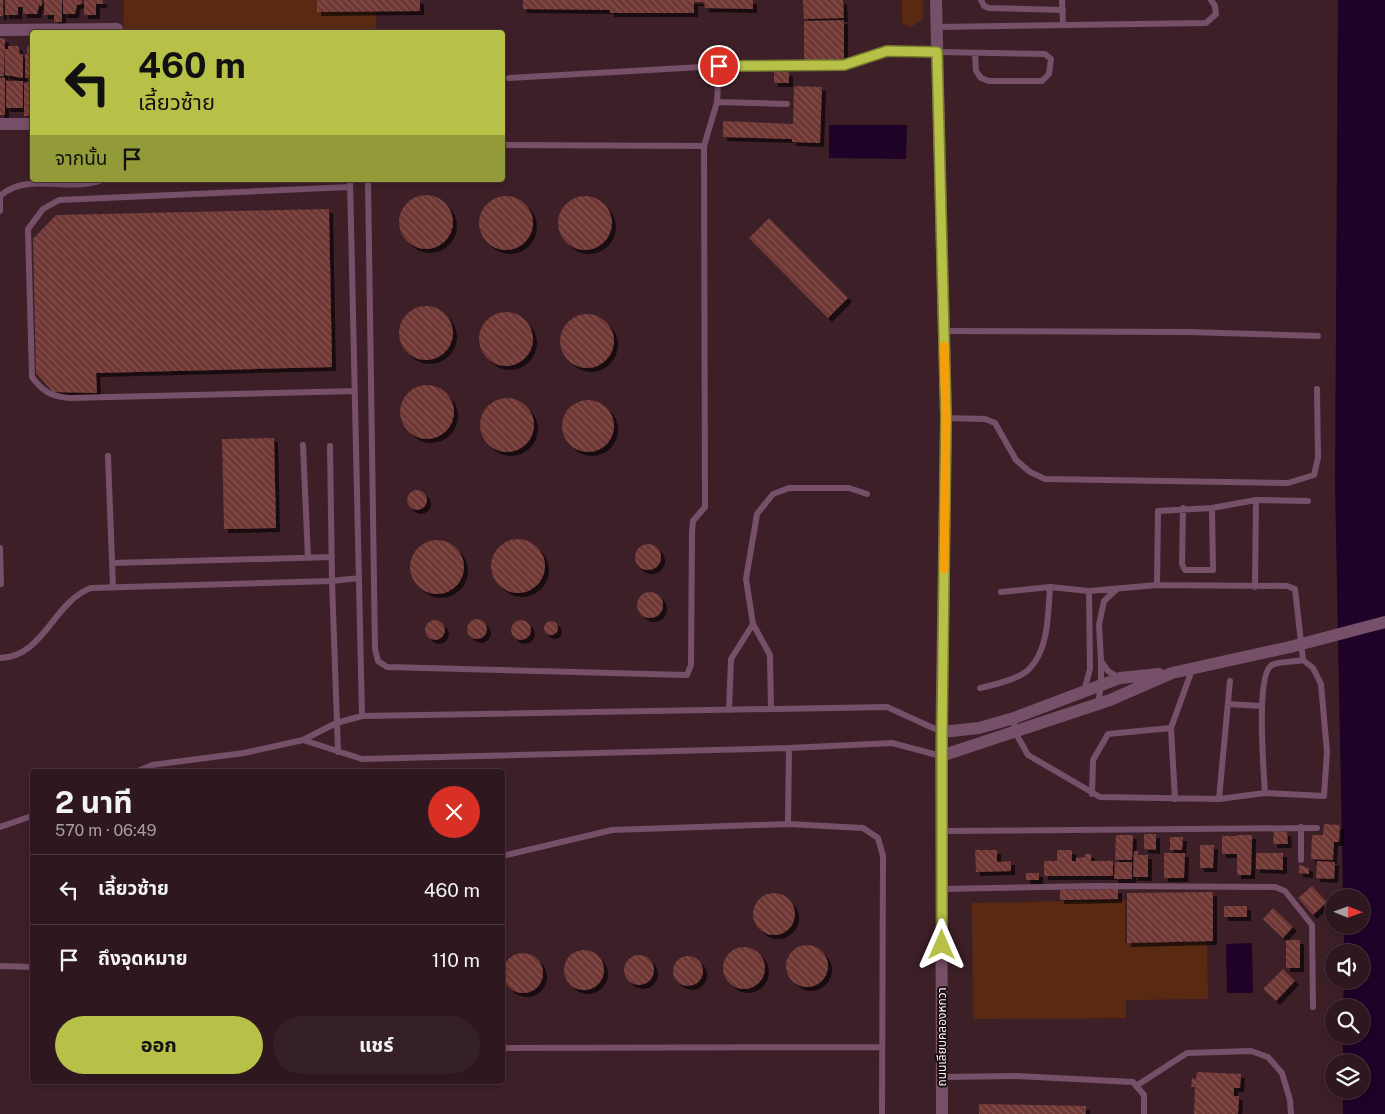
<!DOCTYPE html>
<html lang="th">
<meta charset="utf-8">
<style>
:root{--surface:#2e171e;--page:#362027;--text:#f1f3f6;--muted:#a79fa4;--line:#49363c;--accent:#b8c147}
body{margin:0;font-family:"Public Sans","Noto Sans Thai",sans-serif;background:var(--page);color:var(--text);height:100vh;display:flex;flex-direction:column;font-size:19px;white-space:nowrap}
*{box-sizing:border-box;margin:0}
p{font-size:16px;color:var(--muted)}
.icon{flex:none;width:28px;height:28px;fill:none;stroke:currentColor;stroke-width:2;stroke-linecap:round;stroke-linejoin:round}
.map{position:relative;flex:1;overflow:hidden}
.panel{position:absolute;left:30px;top:769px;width:475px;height:315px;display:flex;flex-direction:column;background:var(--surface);border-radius:5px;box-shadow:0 2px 8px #0003,0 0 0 1px var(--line)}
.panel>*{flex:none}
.banner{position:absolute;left:30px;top:30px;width:475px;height:152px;border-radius:5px;box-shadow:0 2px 8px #0003,0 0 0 1px var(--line);background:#b8c147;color:#111;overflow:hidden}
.needle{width:32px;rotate:91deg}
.controls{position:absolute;left:1325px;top:889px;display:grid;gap:10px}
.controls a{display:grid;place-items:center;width:45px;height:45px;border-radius:50%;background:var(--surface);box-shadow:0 2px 8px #0003,0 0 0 1px var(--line);font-size:25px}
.pin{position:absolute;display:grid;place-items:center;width:42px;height:42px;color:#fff;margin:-21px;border:2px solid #fff;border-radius:50%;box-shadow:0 1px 5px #0007}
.me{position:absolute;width:55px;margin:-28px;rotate:0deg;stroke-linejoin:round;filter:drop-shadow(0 0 4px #0008)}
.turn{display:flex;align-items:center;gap:18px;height:105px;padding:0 25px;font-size:22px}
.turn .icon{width:65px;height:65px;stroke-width:2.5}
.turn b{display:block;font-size:35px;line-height:42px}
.then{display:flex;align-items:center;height:48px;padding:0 25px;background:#0003;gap:10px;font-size:19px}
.round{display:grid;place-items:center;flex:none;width:52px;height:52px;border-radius:26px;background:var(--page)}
.head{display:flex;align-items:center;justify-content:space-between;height:85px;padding:0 25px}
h1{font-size:30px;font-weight:700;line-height:38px}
.primary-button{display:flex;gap:10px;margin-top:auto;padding:10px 25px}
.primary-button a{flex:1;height:58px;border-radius:30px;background:var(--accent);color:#111;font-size:20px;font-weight:700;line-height:58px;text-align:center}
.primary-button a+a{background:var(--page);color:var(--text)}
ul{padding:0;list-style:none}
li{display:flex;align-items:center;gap:15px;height:70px;padding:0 25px;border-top:1px solid var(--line)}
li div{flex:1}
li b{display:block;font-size:19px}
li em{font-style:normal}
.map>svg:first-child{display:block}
</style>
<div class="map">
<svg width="1385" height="1114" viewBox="0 0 1385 1114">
<defs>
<pattern id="building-back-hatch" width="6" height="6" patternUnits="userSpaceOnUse" patternTransform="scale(1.25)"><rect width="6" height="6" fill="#6f3734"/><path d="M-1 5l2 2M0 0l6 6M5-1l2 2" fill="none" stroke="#845452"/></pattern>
<filter id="shadow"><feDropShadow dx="4" dy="4" stdDeviation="0" flood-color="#0009"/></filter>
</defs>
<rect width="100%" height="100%" fill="#3d1f28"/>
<path fill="#592a11" d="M124,0H376V32H123Z
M902,0H923V19L911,27L902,23Z
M1125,900V943L1207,942L1208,999L1126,1000V1018L973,1019L972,903Z"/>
<path fill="#1f0228" d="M1338,0H1385V1114H1343V1090H1361V1062H1343V1035H1361V1008L1343,1007L1344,980H1361V952H1344V925H1361V898L1343,897L1335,482Z
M829,125H907L906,159L829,158Z
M1252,943L1253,993H1227L1226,944Z"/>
<path fill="url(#building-back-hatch)" filter="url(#shadow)" d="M0,0H3V16H0Z
M5,0H42V6H39L37,14H23V7H18V15H5Z
M44,0H62V22H54V15H44Z
M63,0H82V4L77,5L75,14H63Z
M84,0H103V4H96V15H84Z
M317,0H420V11L317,12Z
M523,0H753V9L705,8L704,2H694V13H610V10L523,9Z
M803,0H843L844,18L804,19Z
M844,20V61H804V21Z
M0,38L5,39L4,76H0Z
M8,46H18L20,54H23V78L5,75V49H8Z
M27,46H32V78H25V54H27Z
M774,72H789V83H774Z
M0,78H5V115H0Z
M6,81H23V108H6Z
M26,82H32V116H24V84Z
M794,86L822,87L820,143L792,142V139L723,137V121L793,124Z
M399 222a27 27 0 1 1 54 0a27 27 0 1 1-54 0Z
M479 223a27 27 0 1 1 54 0a27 27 0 1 1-54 0Z
M558 223a27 27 0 1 1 54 0a27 27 0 1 1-54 0Z
M329,209L332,367L96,373L97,393L53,392L36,373L33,239L56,215Z
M769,218L848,298L828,318L749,238Z
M399 333a27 27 0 1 1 54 0a27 27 0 1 1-54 0Z
M479 339a27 27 0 1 1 54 0a27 27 0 1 1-54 0Z
M560 341a27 27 0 1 1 54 0a27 27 0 1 1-54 0Z
M400 412a27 27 0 1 1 54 0a27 27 0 1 1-54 0Z
M480 425a27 27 0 1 1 54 0a27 27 0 1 1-54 0Z
M562 426a26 26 0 1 1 52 0a26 26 0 1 1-52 0Z
M274,438L276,528L224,529L222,439Z
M407 500a10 10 0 1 1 20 0a10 10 0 1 1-20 0Z
M491 566a27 27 0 1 1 54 0a27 27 0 1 1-54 0Z
M410 567a27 27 0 1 1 54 0a27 27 0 1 1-54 0Z
M635 557a13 13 0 1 1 26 0a13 13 0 1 1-26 0Z
M637 605a13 13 0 1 1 26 0a13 13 0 1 1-26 0Z
M467 629a10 10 0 1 1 20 0a10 10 0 1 1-20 0Z
M511 630a10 10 0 1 1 20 0a10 10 0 1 1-20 0Z
M425 630a10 10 0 1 1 20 0a10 10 0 1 1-20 0Z
M544 628a7 7 0 1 1 14 0a7 7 0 1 1-14 0Z
M1324,824L1340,825L1339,842H1334L1333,860L1311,859L1312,835H1323Z
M1274,831L1287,832L1288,844H1273Z
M1144,834H1156V850L1144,849Z
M1116,835H1133L1132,860H1115Z
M1237,835H1252L1251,875H1237V854H1222V836H1237Z
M1170,837H1183L1182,850H1170Z
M1200,845H1214L1213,868H1200Z
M975,850H997V862L1011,861V871L976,872Z
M1057,850H1072V861H1076V858L1085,857V854H1091V861H1113V876H1044V861H1057Z
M1134,851H1138V855H1148V877H1133Z
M1164,853H1185L1184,878H1164Z
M1256,853H1283V870L1256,869Z
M1317,861L1335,862L1334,879L1316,878Z
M1115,862H1132V879H1114Z
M1299,865L1309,868V874L1299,873Z
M1026,873H1039V880H1026Z
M1312,886L1327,902L1313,915L1298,898Z
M1118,889V899L1060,900V890Z
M1213,892V941L1127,943V893Z
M753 914a21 21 0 1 1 42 0a21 21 0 1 1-42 0Z
M1224,906H1247V917H1224Z
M1273,908L1293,927L1283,938L1263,919Z
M1286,940H1300V968H1286Z
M786 966a21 21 0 1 1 42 0a21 21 0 1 1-42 0Z
M723 968a21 21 0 1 1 42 0a21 21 0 1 1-42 0Z
M564 970a20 20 0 1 1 40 0a20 20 0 1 1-40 0Z
M503 973a20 20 0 1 1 40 0a20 20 0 1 1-40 0Z
M624 970a15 15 0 1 1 30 0a15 15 0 1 1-30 0Z
M673 971a15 15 0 1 1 30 0a15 15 0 1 1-30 0Z
M1283,969L1295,981L1276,1001L1263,989Z
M1197,1072L1241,1074L1240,1088H1234V1096H1239L1238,1114H1194L1195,1087H1191L1192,1078L1196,1079Z
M979,1104L1086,1106V1114H979Z"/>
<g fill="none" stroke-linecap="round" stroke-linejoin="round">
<path stroke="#765069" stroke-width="6" d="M981,0L984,6L989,8L1063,10
M1062,0L1063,25
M937,27L1206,23L1216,14L1215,6L1211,0
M509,78L719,66L844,65L887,51L1045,54L1051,59L1049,74L1042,81H989L981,78L976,71L975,53
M717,102L787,104
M502,145L704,146
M350,180L362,716
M368,180L375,649L378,661L387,667L687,675L691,665L692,531L693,521L705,507L704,146L717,102L719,66
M350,187L59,200L43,209L28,229L32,377C43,392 51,396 69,398L355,391
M0,211V196C27,171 70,193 102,180
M943,331L1188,332L1318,336
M946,418L985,419L995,423L1016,460L1030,472L1045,479L1288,483L1314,475L1318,458L1317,389
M303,445L308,558
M330,446L332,581L359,578
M108,456L113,588
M1183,508L1182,564L1185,570H1213L1212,508
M0,548L1,584
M112,563L332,557
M1157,585L1158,511L1212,508L1256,500L1308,501
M1255,587L1256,500
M1117,589L1104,601L1099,625L1101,661L1108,671L1118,677
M1001,592L1050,587L1089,591L1157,585L1287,586L1295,589L1303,660
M0,658C44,657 53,602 91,588L332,581L338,752
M980,688C994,685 1021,679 1030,668C1049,648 1048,612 1050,587
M1084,691L1090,669L1089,591
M1098,704L1101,685V662
M1228,704L1262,706
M771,709L770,655L753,624L746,579L757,514L773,494L789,488H849L867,494
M729,710L731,659L753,624
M1014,718L1015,732L1028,755L1100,797L1219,799L1265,793L1324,796L1327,752L1321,684L1313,668L1303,660C1294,662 1280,661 1272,665C1255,674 1264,773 1265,793
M303,740L362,759L789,748L892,743L941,756
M138,771L152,765L244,753L303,740L336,723L362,716L887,707L942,732
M1092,794L1093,760L1108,734L1171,728
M1175,799L1171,728L1193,667
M1219,799L1230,681
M788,824L789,748
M0,827L32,816
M942,831L1317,828
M502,856L612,830L788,824L863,828L878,838L883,856L882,1114
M1301,860V827
M941,889L1095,886L1275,887L1285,891L1312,925L1313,1007
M0,966L32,967
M502,1048L882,1047
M942,1077L1016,1076L1133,1082L1144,1095V1114
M1136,1086L1187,1053L1251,1051L1268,1057L1282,1073L1290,1100L1291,1114"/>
<path stroke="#765069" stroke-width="12" d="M936,0L946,418L941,756L942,1114
M0,30L117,29V32
M0,124H32
M942,732L979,728L1014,718L1120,678L1159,674
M941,756L1110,700L1172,673L1290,647"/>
<path stroke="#765069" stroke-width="12" d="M1290,647L1385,622"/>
</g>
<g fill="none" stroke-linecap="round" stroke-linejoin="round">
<defs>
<path id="route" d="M719,66L844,65L887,51L937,52L946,418L942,732V945"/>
</defs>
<use href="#route" stroke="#787d2e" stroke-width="12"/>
<use href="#route" stroke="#b8c147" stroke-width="9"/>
<path stroke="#f59e0b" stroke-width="9" d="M944,346L946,418L944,569"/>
</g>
<g text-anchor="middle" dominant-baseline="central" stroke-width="4" stroke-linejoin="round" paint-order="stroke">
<g font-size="12" fill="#fdf1f3" stroke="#1b0e12">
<text transform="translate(942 1037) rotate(-90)">ถนนเลียบคลองหกวา</text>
</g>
</g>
</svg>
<div class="controls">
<a><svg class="needle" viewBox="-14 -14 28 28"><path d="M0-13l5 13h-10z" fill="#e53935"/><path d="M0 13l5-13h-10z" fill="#a79fa4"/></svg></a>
<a><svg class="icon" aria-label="sound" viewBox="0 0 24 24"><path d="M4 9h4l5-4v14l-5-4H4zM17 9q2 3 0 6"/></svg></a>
<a><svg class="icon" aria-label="search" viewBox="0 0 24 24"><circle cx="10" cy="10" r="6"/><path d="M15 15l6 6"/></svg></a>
<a><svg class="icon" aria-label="layers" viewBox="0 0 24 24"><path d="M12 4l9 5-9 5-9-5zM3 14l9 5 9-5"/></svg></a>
</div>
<div class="pin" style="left:719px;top:66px;background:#d93025"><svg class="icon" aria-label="arrive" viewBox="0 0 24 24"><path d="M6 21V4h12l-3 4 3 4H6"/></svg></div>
<svg class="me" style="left:942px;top:945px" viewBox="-20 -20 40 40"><path d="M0-17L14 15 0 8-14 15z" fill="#b8c147" stroke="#fff" stroke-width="4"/></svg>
<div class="banner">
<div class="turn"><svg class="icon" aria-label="left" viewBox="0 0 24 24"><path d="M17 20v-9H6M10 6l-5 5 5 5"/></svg><div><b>460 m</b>เลี้ยวซ้าย</div></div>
<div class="then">จากนั้น<svg class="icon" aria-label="arrive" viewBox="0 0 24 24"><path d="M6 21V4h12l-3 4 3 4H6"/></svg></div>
</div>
<section class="panel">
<div class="head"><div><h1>2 นาที</h1><p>570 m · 06:49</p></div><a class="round" style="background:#d93025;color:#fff"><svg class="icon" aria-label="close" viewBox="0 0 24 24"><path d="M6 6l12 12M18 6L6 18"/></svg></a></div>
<ul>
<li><svg class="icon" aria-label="left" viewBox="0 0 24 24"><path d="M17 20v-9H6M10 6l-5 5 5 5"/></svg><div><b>เลี้ยวซ้าย</b></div><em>460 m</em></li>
<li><svg class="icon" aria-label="arrive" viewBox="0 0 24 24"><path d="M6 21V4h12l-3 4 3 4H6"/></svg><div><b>ถึงจุดหมาย</b></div><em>110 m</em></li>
</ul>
<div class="primary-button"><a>ออก</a><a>แชร์</a></div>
</section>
</div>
